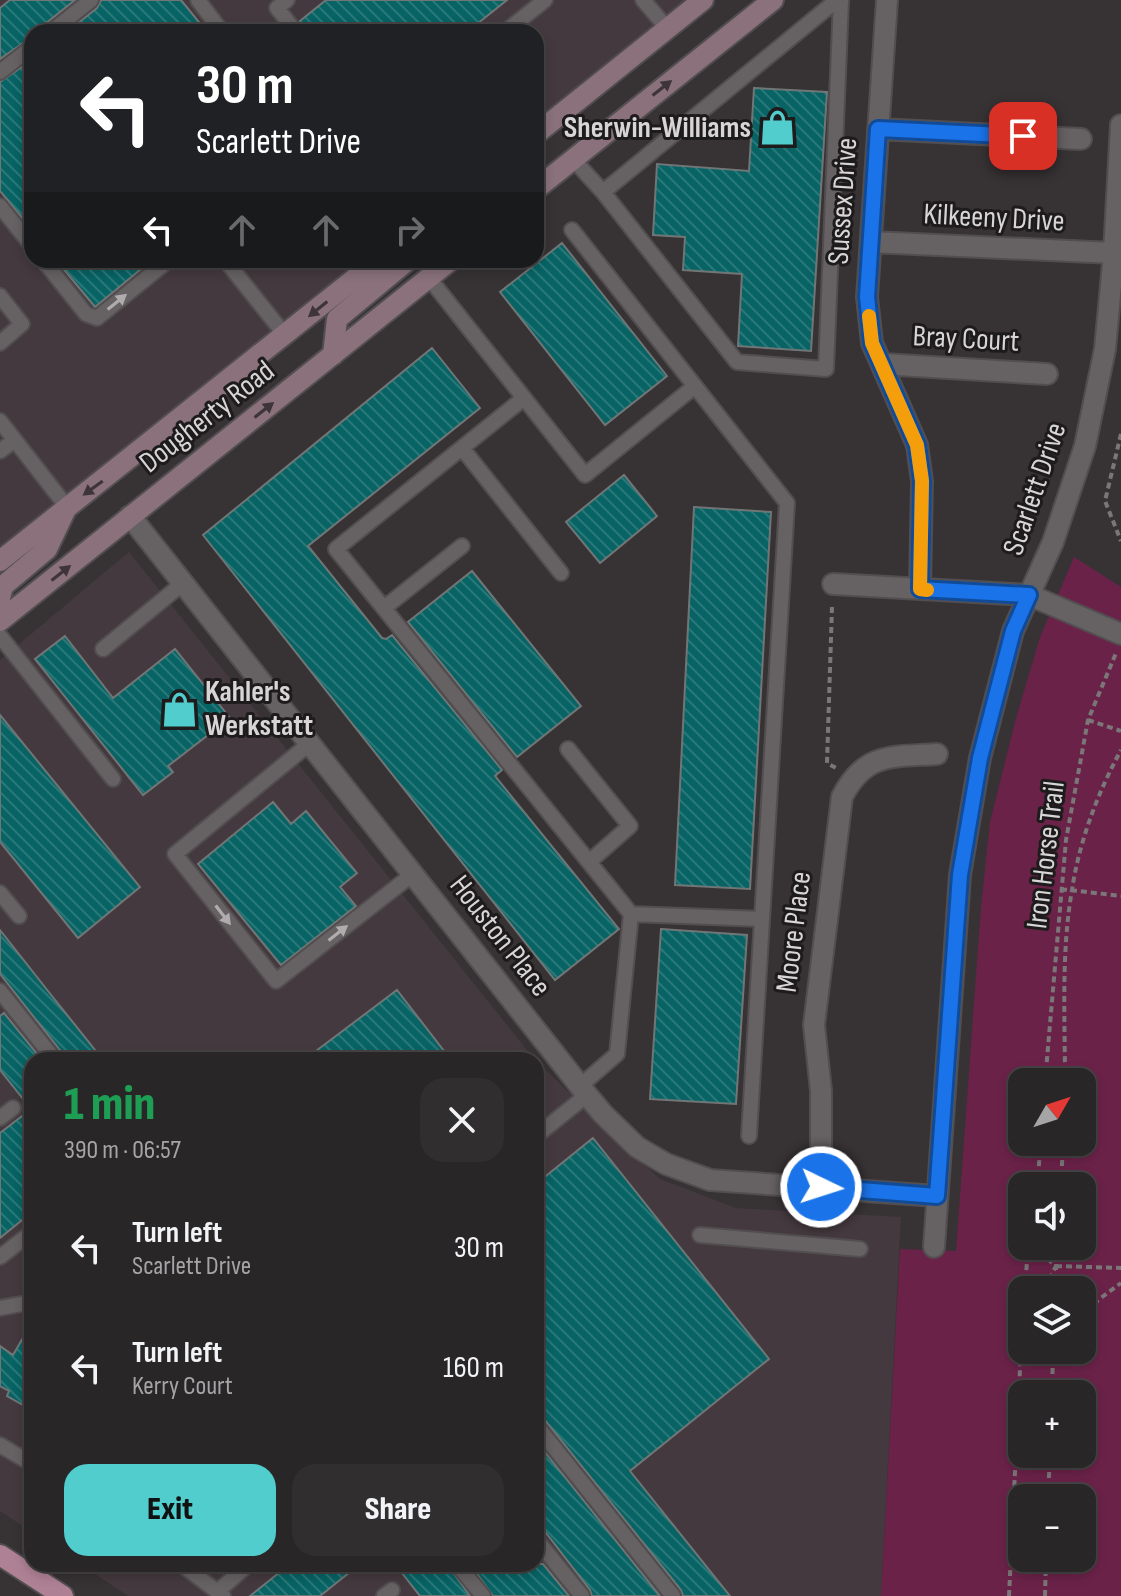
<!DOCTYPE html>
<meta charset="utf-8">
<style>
:root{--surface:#292627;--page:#312e2f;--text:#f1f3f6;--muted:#a5a5a7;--line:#454344;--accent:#52cdce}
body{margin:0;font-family:"Sofia Sans Condensed",sans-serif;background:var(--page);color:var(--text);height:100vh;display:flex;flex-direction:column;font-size:30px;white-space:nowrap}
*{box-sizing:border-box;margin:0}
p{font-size:26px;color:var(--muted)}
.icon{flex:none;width:44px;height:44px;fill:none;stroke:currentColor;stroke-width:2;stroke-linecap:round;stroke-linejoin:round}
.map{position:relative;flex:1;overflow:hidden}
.panel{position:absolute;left:24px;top:1052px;width:520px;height:520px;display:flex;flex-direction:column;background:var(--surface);border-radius:24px;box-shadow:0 4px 12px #0003,0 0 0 2px var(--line)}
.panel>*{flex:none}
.top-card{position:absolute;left:24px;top:24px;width:520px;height:244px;border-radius:24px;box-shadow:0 4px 12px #0003,0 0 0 2px var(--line);background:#202124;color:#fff;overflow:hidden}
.needle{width:52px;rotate:51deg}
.controls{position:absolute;left:1008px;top:1068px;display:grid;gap:16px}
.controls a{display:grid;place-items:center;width:88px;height:88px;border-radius:16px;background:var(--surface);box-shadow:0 4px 12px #0003,0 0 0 2px var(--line);font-size:40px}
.pin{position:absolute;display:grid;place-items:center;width:68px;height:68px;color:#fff;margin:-34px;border-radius:16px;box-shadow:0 4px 12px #0006}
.me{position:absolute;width:88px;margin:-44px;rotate:94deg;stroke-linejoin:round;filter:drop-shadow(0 0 6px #0008)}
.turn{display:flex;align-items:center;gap:28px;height:168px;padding:0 40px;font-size:36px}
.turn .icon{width:104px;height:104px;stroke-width:2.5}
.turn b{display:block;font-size:56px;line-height:68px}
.lanes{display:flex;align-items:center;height:76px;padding:0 40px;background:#0003;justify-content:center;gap:40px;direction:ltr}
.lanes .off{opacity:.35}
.round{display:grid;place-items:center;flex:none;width:84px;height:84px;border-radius:24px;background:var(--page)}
.summary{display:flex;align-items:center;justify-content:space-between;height:136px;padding:0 40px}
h1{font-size:48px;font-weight:800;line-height:60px;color:#1e9e55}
.action{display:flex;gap:16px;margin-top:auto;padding:16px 40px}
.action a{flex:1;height:92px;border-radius:24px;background:var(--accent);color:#111;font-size:32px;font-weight:800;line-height:92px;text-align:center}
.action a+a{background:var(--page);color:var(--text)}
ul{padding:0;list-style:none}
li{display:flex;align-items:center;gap:24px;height:120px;padding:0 40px}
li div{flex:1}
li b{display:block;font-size:30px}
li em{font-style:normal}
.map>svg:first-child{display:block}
</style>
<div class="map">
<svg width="1121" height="1596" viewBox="0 0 1121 1596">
<defs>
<pattern id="building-back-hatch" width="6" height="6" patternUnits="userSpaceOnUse" patternTransform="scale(2)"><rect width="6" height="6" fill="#076364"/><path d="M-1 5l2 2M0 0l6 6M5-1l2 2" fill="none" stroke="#2a7879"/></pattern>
</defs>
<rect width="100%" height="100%" fill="#373234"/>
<path fill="#44393e" d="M0,0H703L536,134V32H32V260H378L0,561Z
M129,552L535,1060H32V1532L0,1511V660Z
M536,1061L660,1179L736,1208L901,1217L881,1596H128L80,1564H536Z"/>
<path fill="#6b2249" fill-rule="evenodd" d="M1074,557L1121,587V1596H881L900,1249L956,1251L981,907L990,822L1015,722L1040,637ZM1022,1082H1082V1142H1022ZM1022,1186H1082V1246H1022ZM1022,1290H1082V1350H1022ZM1022,1394H1082V1454H1022ZM1022,1498H1082V1558H1022Z"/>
<path fill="url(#building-back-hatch)" stroke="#707676" stroke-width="2" d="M10,0H75L45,24L41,32H32V37L0,59V8Z
M101,0H181L207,32H67L97,8Z
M326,0H507L467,32H308L300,21Z
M32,60V230L0,191V82Z
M754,88L827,92L811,351L738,346L742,274L683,270L685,237L653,235L657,164L749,171Z
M562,243L667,376L605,425L500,292Z
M56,260H152L95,307Z
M432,348L480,408L308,546L382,638L386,639L392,635L502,770L495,776L619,929L555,980L203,535Z
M624,475L657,516L600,563L566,522Z
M694,507L771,512L750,889L675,885Z
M472,571L581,706L517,757L408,622Z
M65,636L113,698L175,649L230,718L168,766L173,772L143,795L35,659Z
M0,715L140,887L78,938L0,842Z
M273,802L291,824L306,811L357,873L340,887L356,906L281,965L198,864Z
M661,929L747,935L736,1104L650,1099Z
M0,930L48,991L103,1060H65L63,1054L0,974Z
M397,990L451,1060H304Z
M4,1013L42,1060H32V1212L0,1238V1133L31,1109L0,1070V1016Z
M593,1138L769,1359L630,1471L730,1596H683L681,1590L544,1419L536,1415V1184Z
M32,1322V1410L7,1396L9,1391L0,1386V1346L13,1355Z
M536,1441L660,1596H592L590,1590L536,1520Z
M290,1564H360L320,1596H250Z
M395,1564H447L470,1596H420Z
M470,1564H543L569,1596H493Z"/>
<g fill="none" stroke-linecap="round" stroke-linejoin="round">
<defs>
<path id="lane" d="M198,0L222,32
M287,0L277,8L296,32
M643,0L667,28
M51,32L91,0
M505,32L545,0
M0,72L32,47
M572,158L603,192L737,362L826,369L841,0
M603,192L837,0
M0,206L32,246
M572,230L787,503L749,1136
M43,260L86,314L97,318L169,260
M225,260L285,335
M429,278L585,475L695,386
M0,296L22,324L0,343
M524,398L336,549L589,862L630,826L568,749
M0,421L67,507
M462,448L561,573
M0,451L15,440
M384,608L462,546
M0,636L113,779
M103,649L182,584
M309,744L175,854L276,981L413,874
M0,893L19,916
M631,914L762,919
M0,991L55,1060
M580,1086L617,1054L631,914L589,862
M0,1118L13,1108
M536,1136L587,1095
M700,1235L860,1249
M0,1257L32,1232
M0,1308L32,1302
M536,1425L673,1596
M0,1445L32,1464
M536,1539L582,1596
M181,1564L223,1596
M457,1564L483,1596
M218,1591L249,1564
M384,1596L392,1590"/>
<path id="street" d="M887,0L867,297L872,343L917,445L922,481L920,589
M878,129L1081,139
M871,242L1114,253
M882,364L1047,374
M130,516L587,1095L603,1114L637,1147L666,1164L710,1180L937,1196
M833,584L1029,595L1121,634
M821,1187V1091L814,1025L842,797C865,752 892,757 937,754
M934,1247L960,875L980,758L1013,631L1053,542L1085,446L1105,349L1114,253L1121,125"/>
<path id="secondary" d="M536,134L703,0
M536,189L773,0
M333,355L337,319L408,260
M0,561L378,260
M0,598L3,586L47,549L65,511
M0,621L451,260"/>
<path id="primary" d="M0,1555L63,1596"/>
</defs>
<use href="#lane" stroke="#524e50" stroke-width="18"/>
<use href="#street" stroke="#524e50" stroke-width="24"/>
<use href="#secondary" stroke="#524e50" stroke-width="24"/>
<use href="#primary" stroke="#524e50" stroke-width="24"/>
<path stroke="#7b7778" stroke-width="4" stroke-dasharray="6 4" stroke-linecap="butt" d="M1121,434L1105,501L1121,541
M832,607L827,763L836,768
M1088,720L1121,731
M1061,889L1121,896
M1045,1082L1066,840L1088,720L1116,653
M1065,1082C1065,1019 1061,952 1072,890C1079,842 1098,792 1121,750
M1037,1186L1041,1142
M1061,1186L1063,1142
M1032,1246L1056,1266L1044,1290
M1056,1266L1121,1268
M1025,1290L1028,1246
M1055,1290L1057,1246
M1082,1320L1098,1300L1121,1283
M1053,1362L1060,1350
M1052,1394L1053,1350
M1048,1498L1050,1454
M1009,1596L1022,1328
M1045,1596L1046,1558"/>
<use href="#lane" stroke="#666163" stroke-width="14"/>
<use href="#street" stroke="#666163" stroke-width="20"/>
<use href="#secondary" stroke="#8a717c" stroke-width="20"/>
<use href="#primary" stroke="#af8195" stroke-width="20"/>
</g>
<defs><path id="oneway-solid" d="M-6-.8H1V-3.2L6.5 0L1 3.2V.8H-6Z" transform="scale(2)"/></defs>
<g fill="#3e3538">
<use href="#oneway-solid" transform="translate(662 88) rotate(-38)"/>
<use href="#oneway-solid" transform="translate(318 309) rotate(141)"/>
<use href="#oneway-solid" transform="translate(264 410) rotate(-38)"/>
<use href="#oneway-solid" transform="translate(93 488) rotate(144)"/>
<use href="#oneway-solid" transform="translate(61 573) rotate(-38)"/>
</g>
<g fill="#b0acae">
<use href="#oneway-solid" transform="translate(117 302) rotate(-39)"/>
<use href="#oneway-solid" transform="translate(223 915) rotate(52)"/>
<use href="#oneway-solid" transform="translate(338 933) rotate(-38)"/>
</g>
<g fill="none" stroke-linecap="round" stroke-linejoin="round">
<defs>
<path id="route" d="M821,1187L937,1196L960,875L980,758L1013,631L1029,595L920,589L922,481L917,445L872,343L867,297L878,129L1023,136"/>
</defs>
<use href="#route" stroke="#114b97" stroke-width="20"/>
<use href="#route" stroke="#1a73e8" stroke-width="14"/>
<path stroke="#f59e0b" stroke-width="14" d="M869,316L872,343L917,445L922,481L920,589L927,590"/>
</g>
<defs>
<symbol id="shop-bare" viewBox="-9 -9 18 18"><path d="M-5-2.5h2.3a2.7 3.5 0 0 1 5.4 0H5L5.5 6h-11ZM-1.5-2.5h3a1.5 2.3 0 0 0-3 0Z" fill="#52cdce" stroke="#1d1b1b" stroke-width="2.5" paint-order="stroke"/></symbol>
</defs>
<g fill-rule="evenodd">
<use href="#shop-bare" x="752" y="102" width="51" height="51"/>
<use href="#shop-bare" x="154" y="684" width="51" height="51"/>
</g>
<g text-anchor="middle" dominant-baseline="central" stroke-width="6" stroke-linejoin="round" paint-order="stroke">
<g font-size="30" font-weight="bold" fill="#d8d5d6" stroke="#1d1b1b" text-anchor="end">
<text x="751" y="128">Sherwin-Williams</text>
<text x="205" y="692" text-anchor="start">Kahler's<tspan x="205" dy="34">Werkstatt</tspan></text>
</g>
<g font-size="30" fill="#d8d5d6" stroke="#1d1b1b">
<text transform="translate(843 201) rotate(-86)">Sussex Drive</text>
<text transform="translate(994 218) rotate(3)">Kilkeeny Drive</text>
<text transform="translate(966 339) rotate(3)">Bray Court</text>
<text transform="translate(207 417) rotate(-38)">Dougherty Road</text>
<text transform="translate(1035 489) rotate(-71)">Scarlett Drive</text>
<text transform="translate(1046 855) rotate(-83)">Iron Horse Trail</text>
<text transform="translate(794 932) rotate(-83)">Moore Place</text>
<text transform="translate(500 936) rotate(52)">Houston Place</text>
</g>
</g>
</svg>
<div class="controls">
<a><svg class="needle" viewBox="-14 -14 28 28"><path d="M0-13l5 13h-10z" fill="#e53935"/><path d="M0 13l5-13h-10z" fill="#a5a5a7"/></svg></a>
<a><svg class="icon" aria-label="sound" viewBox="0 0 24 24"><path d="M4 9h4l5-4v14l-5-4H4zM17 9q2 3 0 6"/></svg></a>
<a><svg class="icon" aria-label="layers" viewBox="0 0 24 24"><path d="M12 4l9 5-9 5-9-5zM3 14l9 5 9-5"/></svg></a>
<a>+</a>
<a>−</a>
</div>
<div class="pin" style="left:1023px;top:136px;background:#d93025"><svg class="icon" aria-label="arrive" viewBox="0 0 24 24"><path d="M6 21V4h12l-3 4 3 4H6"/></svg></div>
<svg class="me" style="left:821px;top:1187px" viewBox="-20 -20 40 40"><circle r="17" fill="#1a73e8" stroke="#fff" stroke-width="3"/><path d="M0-11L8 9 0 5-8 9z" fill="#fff"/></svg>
<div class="top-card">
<div class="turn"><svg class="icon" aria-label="left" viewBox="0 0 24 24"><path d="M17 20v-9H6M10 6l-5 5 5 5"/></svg><div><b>30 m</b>Scarlett Drive</div></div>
<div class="lanes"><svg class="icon" aria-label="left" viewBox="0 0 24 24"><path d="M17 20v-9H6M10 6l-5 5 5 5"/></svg><svg class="icon off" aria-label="ahead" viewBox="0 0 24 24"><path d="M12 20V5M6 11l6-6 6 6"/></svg><svg class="icon off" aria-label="ahead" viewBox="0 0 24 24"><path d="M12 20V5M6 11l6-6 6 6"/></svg><svg class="icon off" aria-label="right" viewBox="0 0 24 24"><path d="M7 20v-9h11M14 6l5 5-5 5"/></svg></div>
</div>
<section class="panel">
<div class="summary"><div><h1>1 min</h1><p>390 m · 06:57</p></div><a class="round"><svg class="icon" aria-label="close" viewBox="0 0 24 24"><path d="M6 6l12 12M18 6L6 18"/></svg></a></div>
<ul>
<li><svg class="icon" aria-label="left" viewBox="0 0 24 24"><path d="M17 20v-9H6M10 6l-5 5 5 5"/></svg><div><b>Turn left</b><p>Scarlett Drive</p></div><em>30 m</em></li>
<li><svg class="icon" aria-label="left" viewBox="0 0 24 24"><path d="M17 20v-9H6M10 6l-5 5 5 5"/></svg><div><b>Turn left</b><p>Kerry Court</p></div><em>160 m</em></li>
</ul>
<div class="action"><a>Exit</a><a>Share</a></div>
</section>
</div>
